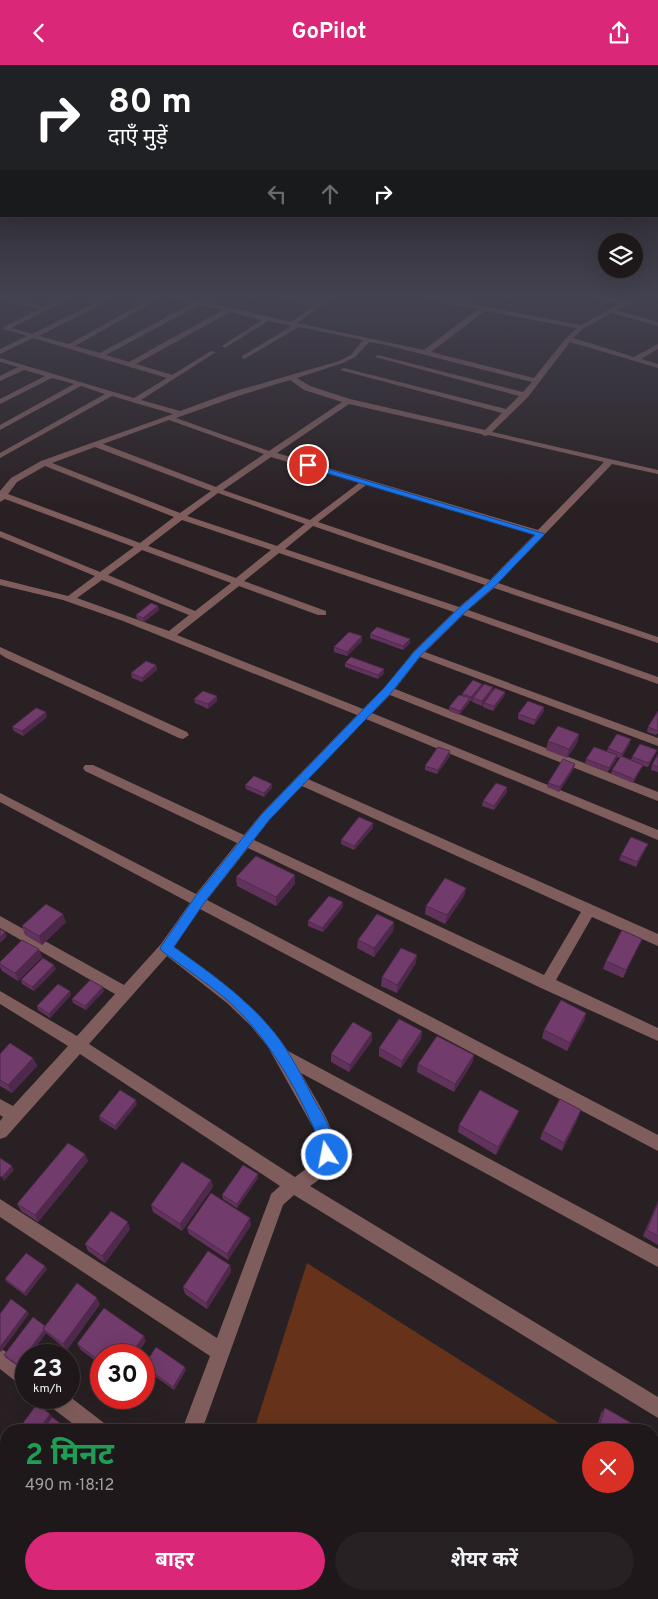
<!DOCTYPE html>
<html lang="hi">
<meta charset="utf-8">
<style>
:root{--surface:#1f181a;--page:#272123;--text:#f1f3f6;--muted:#a1a0a2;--line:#3c3739;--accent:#db2777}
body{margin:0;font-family:Overpass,"Noto Sans Devanagari",sans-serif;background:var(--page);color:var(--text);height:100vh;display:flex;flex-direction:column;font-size:19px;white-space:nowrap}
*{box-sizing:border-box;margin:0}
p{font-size:16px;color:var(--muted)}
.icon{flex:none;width:28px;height:28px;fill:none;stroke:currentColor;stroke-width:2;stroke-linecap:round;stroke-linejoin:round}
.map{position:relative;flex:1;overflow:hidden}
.details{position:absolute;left:0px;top:1359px;width:659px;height:176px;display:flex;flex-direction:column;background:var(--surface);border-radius:20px 20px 0 0;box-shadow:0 5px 20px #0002,0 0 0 1px var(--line)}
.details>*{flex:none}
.guide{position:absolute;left:0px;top:0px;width:659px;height:152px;box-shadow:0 5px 20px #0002,0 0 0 1px var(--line);background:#202124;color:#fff;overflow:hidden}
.controls{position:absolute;left:598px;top:168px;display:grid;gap:10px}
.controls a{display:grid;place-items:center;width:45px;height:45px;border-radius:50%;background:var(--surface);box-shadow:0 5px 20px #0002,0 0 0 1px var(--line);font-size:25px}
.speed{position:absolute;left:15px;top:1279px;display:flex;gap:10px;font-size:25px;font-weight:700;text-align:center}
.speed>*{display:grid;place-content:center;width:65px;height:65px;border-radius:50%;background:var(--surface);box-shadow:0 5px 20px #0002,0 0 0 1px var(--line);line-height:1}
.speed small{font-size:12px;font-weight:400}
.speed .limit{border:8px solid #d22;background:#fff;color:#111}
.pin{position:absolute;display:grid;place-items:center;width:42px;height:42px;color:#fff;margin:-21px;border:2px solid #fff;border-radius:50%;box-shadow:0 1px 5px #0007}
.me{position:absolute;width:55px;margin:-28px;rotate:349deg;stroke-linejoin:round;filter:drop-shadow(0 0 4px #0008)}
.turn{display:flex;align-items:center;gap:18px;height:105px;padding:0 25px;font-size:22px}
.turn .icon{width:65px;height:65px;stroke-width:2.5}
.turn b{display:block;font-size:35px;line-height:42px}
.lanes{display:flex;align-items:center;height:48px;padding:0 25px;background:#0003;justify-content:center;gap:25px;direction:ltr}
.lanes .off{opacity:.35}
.round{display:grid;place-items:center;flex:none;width:52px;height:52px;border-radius:26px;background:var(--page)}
.head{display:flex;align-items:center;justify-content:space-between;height:85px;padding:0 25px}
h1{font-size:30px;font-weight:700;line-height:38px;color:#1e9e55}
.action{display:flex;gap:10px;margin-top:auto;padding:10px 25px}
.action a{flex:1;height:58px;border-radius:30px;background:var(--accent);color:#fff;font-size:20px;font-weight:700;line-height:58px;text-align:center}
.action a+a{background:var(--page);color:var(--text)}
header{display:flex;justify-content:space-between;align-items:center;height:65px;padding:0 25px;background:var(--accent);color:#fff;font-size:22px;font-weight:700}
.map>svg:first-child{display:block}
</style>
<header><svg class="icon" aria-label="back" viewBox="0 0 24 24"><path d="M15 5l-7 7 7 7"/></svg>GoPilot<svg class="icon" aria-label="share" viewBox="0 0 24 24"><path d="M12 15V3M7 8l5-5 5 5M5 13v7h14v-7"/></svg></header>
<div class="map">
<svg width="658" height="1534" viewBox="0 0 658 1534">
<rect width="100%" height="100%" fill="#292023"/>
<path fill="#66331a" d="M307,1198L570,1365H254Z
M653,1417L658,1421V1534H201L203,1529H652Z"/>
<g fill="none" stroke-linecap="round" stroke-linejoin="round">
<path fill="#7f5d5c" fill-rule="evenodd" d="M0,230L45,242L70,230H78L11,263L32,269L111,230H119L39,271L69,279L157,230H175L291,257L313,241L267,230H279L317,239L329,230H336L297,258L424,285L478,244L408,230H422L581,260L619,239L586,230H598L624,236L634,230H642L617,245L658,257V261L612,248L584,263L573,273L634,292L658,279V284L641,294L658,299V303L570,277L528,332L492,367L658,405V409L612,399L498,518L658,572V578L494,523L468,545L658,612V619L463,550L425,587L658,673V681L420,592L395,624L658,727V736L390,630L372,648L658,765V775L366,654L308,714L658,869V881L592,852L556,915L658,963V976L541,923L248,783L207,835L658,1070V1086L200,844L174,882C216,912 259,942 288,986L658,1184V1202L301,1008C321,1046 360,1090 310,1121L658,1332V1353L294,1130L283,1140L202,1365H182L210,1291L0,1152V1134L217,1273L269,1135L271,1129L280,1121L80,989L6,1072L0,1074V1056L3,1052L0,1050V1034L13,1041L68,981L0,939V926L77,971L115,929L0,863V851L124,920L161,879L190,838L0,737V728L196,829L237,778L85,706L83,703L85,700H93L244,770L262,748L357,650L123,556L63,535L0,520V514L68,531L95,511L0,472V466L100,507L134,482L5,434L0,437V426L11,413L41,396L173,349L112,331L0,393V388L105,329L81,321L0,365V360L74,319L52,313L0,339V334L45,311L24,305L0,316V311L18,302L0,297V293L134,333L167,313L33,273L0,289V284L27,271L3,264V262L40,244L0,234ZM164,231L192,238L100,288L75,281ZM199,240L223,245L129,297L106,290ZM485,246L577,263L566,273L534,313L431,287ZM230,247L262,255L223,280L222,281L225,283L268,256L292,261L242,291V293L244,294L299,262L363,275L351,290L339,296L232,327L180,346L141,335L216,287L211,286L172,310L136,299ZM369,277L386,280L532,317L523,327L378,290L375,292L519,331L506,344L344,303L340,305L502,348L485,365L350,334L310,321L297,313L343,298L355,292ZM290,315L304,325L342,337L269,386L176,353L238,331ZM349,339L481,369L485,371L488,370L604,397L538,465L277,388ZM169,355L264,389L216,422L103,379ZM95,382L211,426L180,448L52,398ZM271,392L359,418L310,455L223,425ZM45,401L174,452L140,478L8,429L17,417ZM366,420L534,470L490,515L318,457ZM218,428L305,459L277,481L187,451ZM182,455L271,485L236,513L148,481ZM313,461L485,520L459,542L285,484ZM142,485L231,518L195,546L108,510ZM279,488L454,547L414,586L384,623L363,644L177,570L239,521L318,550H326V546L244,516ZM102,515L189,550L169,566L77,533ZM302,721L581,847L544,910L254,775L270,754ZM167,891L227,938L251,961L268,982L314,1064L319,1078V1091L313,1099L295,1112L89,979Z
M0,582L187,667L189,670L183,674L179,673L6,593L0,589Z
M0,1283L26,1300V1321L19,1319L0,1304Z
M69,1331L104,1358L107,1365H81L47,1339L45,1332Z
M0,1456L6,1458V1481L0,1479Z
M63,1529H89L91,1534H65Z
M122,1529H145L143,1534H120Z"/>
</g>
<path fill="#61335c" d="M158,541L159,545L144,557L137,554L136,550Z
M370,569L410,578L403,585L370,573Z
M362,571V576L347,591L334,587V582Z
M345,598L384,604V608L378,614L345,602Z
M156,600L157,605L142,617L132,613L131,608Z
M482,619L481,622H493L492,626L505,627L504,631L493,646L483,642V638L482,641L472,637L473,634L471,636H469V638L459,650L449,646V642L462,630V629Z
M217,631V636L208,644L195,638L194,634Z
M544,642V646L534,660L518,654V649Z
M658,646V668L656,670L647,667L648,662Z
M47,652L23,671L14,666L12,662Z
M579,669L577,678L567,693L546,685L548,676Z
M630,678L622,692L631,695L632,692L657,685L655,689L648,702L643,701L641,704L633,718L611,709L612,705L620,693L617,692L616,695L608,707L585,699L586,694L607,686L608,683Z
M658,689V707L651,705L652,700Z
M450,691L437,709L425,705V701Z
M574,703L559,727L547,722L548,718Z
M272,719V723L264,732L246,724L245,720Z
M507,727L494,745L482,741L483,736Z
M373,758V763L354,785L341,779V775Z
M648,779L646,783L636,802L619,795L621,790Z
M236,812L295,819L276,841L237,821Z
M466,823L464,831L445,859L425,849L426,841Z
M343,837V842L323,867L308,861V856Z
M66,857L42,880L25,870L22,861Z
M394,857L393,866L374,892L357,883L358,875Z
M642,874L638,882L623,913L603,904L606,896Z
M42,892L18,916L2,906L0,902V897Z
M416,898L397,928L381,921L382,912Z
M56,904L34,926L22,919L21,915Z
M70,926L71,930L50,953L38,945L37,941Z
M104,926L86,945L73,938L72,934Z
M586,948L584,956L567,986L542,973L544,965Z
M422,966L421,974L401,1003L379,991V983Z
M372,976L349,1007L331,997V989Z
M0,989L33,993L37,1001L12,1028L0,1021Z
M474,990L472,998L454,1027L417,1007L418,999Z
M137,1039L116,1065L100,1055L99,1051Z
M516,1053L496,1090L458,1067L459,1060Z
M578,1053L562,1086L540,1074L543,1066Z
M85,1089L88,1096L38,1157L21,1146L17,1139Z
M258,1109V1113L237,1143L223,1134L222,1130Z
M211,1115L213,1122L182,1166L153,1147L151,1140Z
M658,1136V1180L643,1171Z
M251,1160L228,1195L189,1169L187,1163Z
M130,1164L105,1198L88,1186L85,1179Z
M230,1200L231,1207L207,1244L185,1229L183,1222Z
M47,1204L26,1231L7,1217L5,1214Z
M100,1239L67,1285L46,1268L30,1290H26V1295L20,1303L6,1293L4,1290L45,1261Z
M146,1276L101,1290V1300L81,1285L77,1279Z
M144,1301L186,1305L174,1325L145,1304Z
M605,1343L631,1365H596L601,1348Z"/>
<path fill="#4f294b" d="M158,541L159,545L144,557L143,553Z
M362,571V576L347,591V587Z
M410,574V578L403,585V581Z
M156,600L157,605L142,617V613Z
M384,604V608L378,614V610Z
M482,619L481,623L471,636V632Z
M493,622L492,627L482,641V636Z
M505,627L504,631L493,646L494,641Z
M217,631V636L208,644V639Z
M470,633L469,638L459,650L460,646Z
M544,642V646L534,660L535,655Z
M46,647L47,652L23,671L22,666Z
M579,669L577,678L567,693L569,684Z
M631,674L630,678L621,693L622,689Z
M657,685L655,689L648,702L649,698Z
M450,686V691L437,709L438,705Z
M617,690L616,695L608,707L609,703Z
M575,699L574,703L559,727L560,722Z
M643,700L641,704L633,718L634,714Z
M272,719V723L264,732V728Z
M507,722V727L494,745V741Z
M373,758V763L354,785V781Z
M648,779L646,783L636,802L637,797Z
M295,810V819L276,841V832Z
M466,823L464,831L445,859L447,850Z
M343,837V842L323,867L322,863Z
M63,849L66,857L42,880L39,871Z
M394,857L393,866L374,892V883Z
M5,867L7,871L0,878V872Z
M39,884L42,892L18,916L15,908Z
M417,890L416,898L397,928V920Z
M54,900L56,904L34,926L32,922Z
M103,922L104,926L86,945L85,941Z
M70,926L71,930L50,953L49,949Z
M586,948L584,956L567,986L570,978Z
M422,966L421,974L401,1003L402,996Z
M372,968V976L349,1007L350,1000Z
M474,990L472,998L454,1027L455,1019Z
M33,993L37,1001L12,1028L8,1020Z
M136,1035L137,1039L116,1065L115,1061Z
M581,1045L578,1053L562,1086L564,1078Z
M519,1046L516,1053L496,1090L498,1082Z
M85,1089L88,1096L38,1157L35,1150Z
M12,1101L14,1105L4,1116L2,1112Z
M258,1109V1113L237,1143V1139Z
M211,1115L213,1122L182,1166L180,1159Z
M250,1153L251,1160L228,1195L227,1189Z
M128,1157L130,1164L105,1198L102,1191Z
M230,1200L231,1207L207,1244L206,1238Z
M45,1201L47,1204L26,1231L24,1228Z
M97,1233L100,1239L67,1285L63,1279Z
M27,1246L29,1249L1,1287L0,1286V1282Z
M44,1265L46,1268L30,1290H26V1295L20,1303L18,1300Z
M144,1271L146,1276L137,1290H130Z
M185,1302L186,1305L174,1325L173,1322Z
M50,1349L52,1351L43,1365H39Z
M30,1529H37L33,1534H27Z
M117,1529H122L118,1534H114Z"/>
<path fill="#713b6b" stroke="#4f294b" d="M151,538L158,541L143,553L136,550Z
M377,562L410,574L403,581L370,569Z
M349,567L362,571L347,587L334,582Z
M351,592L384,604L378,610L345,598Z
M146,596L156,600L142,613L131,608Z
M473,615L482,619L471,632L462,629Z
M484,619L493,622L482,636L473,633Z
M495,623L505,627L494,641L484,638Z
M203,626L217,631L208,639L194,634Z
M459,630L470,633L460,646L449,642Z
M528,636L544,642L535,655L518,649Z
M36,643L46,647L22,666L12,662Z
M658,646V666L648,662Z
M558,661L579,669L569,684L548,676Z
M617,669L631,674L622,689L608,683Z
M640,679L657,685L649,698L632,692Z
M438,682L450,686L438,705L425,701Z
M594,682L617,690L609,703L586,694Z
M658,689V702L652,700Z
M621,691L643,700L634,714L612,705Z
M563,694L575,699L560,722L548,718Z
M254,711L272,719L264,728L245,720Z
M496,718L507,722L494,741L483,736Z
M359,752L373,758L354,781L341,775Z
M631,772L648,779L637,797L621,790Z
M256,791L295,810L276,832L236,812Z
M445,813L466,823L447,850L426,841Z
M329,831L343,837L322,863L308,856Z
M46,839L63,849L39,871L22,861Z
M377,849L394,857L374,883L358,875Z
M0,864L5,867L0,872Z
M622,865L642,874L626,905L606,896Z
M22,875L39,884L15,908L0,899V897Z
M401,883L417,890L397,920L382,912Z
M43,893L54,900L32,922L21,915Z
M90,915L103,922L85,941L72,934Z
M58,919L70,926L49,949L37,941Z
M561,935L586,948L570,978L544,965Z
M399,954L422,966L402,996L379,983Z
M353,957L372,968L350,1000L331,989Z
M437,971L474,990L455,1019L418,999Z
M10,978L33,993L8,1020L0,1015V989Z
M120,1025L136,1035L115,1061L99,1051Z
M480,1025L519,1046L498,1082L459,1060Z
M560,1034L581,1045L564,1078L543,1066Z
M68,1078L85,1089L35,1150L17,1139Z
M0,1093L12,1101L2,1112L0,1111Z
M182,1097L211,1115L180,1159L151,1140Z
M243,1100L258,1109L237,1139L222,1130Z
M211,1128L250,1153L227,1189L187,1163Z
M658,1138V1171L647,1165Z
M111,1146L128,1157L102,1191L85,1179Z
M208,1186L230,1200L206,1238L183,1222Z
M26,1188L45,1201L24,1228L5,1214Z
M77,1218L97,1233L63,1279L43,1264Z
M11,1234L27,1246L0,1282V1249Z
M104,1243L144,1271L130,1290H101V1297L77,1279Z
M33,1252L45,1261L43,1264L44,1265L18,1300L4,1290Z
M156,1282L185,1302L173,1322L144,1301Z
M37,1339L50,1349L39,1365H18Z
M605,1343L633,1359L631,1365H598Z
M52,1352L69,1365H43Z
M0,1478L6,1483V1529H30L27,1534H0Z
M86,1529H117L114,1534H90L86,1530Z"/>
<linearGradient id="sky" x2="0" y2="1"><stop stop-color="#171213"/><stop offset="0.52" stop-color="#434250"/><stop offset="1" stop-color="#434250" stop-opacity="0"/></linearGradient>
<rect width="658" height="445" fill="url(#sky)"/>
<path fill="#1a73e8" stroke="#114b97" d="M306,399H311L545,469L495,521L464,548L421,590L391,628L270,754L204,838L174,882C209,907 245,932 273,966C291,988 303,1014 316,1038C325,1053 340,1078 332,1095L327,1097L322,1095C317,1084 318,1071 312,1059C291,1013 264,968 226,934C206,917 183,902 162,886L160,883L195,832L262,749L384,623L415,586L458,544L489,517L535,470L306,402Z"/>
</svg>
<div class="controls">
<a><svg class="icon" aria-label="layers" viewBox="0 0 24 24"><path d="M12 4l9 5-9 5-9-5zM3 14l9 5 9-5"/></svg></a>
</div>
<div class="speed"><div>23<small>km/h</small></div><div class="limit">30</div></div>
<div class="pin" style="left:308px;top:400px;background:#d93025"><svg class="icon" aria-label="arrive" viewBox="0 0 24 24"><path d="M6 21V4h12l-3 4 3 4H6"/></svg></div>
<svg class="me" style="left:327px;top:1090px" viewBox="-20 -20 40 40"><circle r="17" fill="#1a73e8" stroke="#fff" stroke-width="3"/><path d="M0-11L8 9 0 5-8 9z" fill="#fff"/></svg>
<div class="guide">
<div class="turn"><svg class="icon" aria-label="right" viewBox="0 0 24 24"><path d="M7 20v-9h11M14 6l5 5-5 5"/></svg><div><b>80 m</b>दाएँ मुड़ें</div></div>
<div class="lanes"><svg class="icon off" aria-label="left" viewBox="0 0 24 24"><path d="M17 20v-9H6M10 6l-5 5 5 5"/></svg><svg class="icon off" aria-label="ahead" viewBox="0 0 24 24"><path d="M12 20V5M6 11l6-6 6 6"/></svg><svg class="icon" aria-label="right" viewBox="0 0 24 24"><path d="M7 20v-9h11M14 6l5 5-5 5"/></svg></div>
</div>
<section class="details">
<div class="head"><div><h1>2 मिनट</h1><p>490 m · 18:12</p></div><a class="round" style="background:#d93025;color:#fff"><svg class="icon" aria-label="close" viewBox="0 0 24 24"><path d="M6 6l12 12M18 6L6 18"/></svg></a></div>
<div class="action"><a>बाहर</a><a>शेयर करें</a></div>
</section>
</div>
